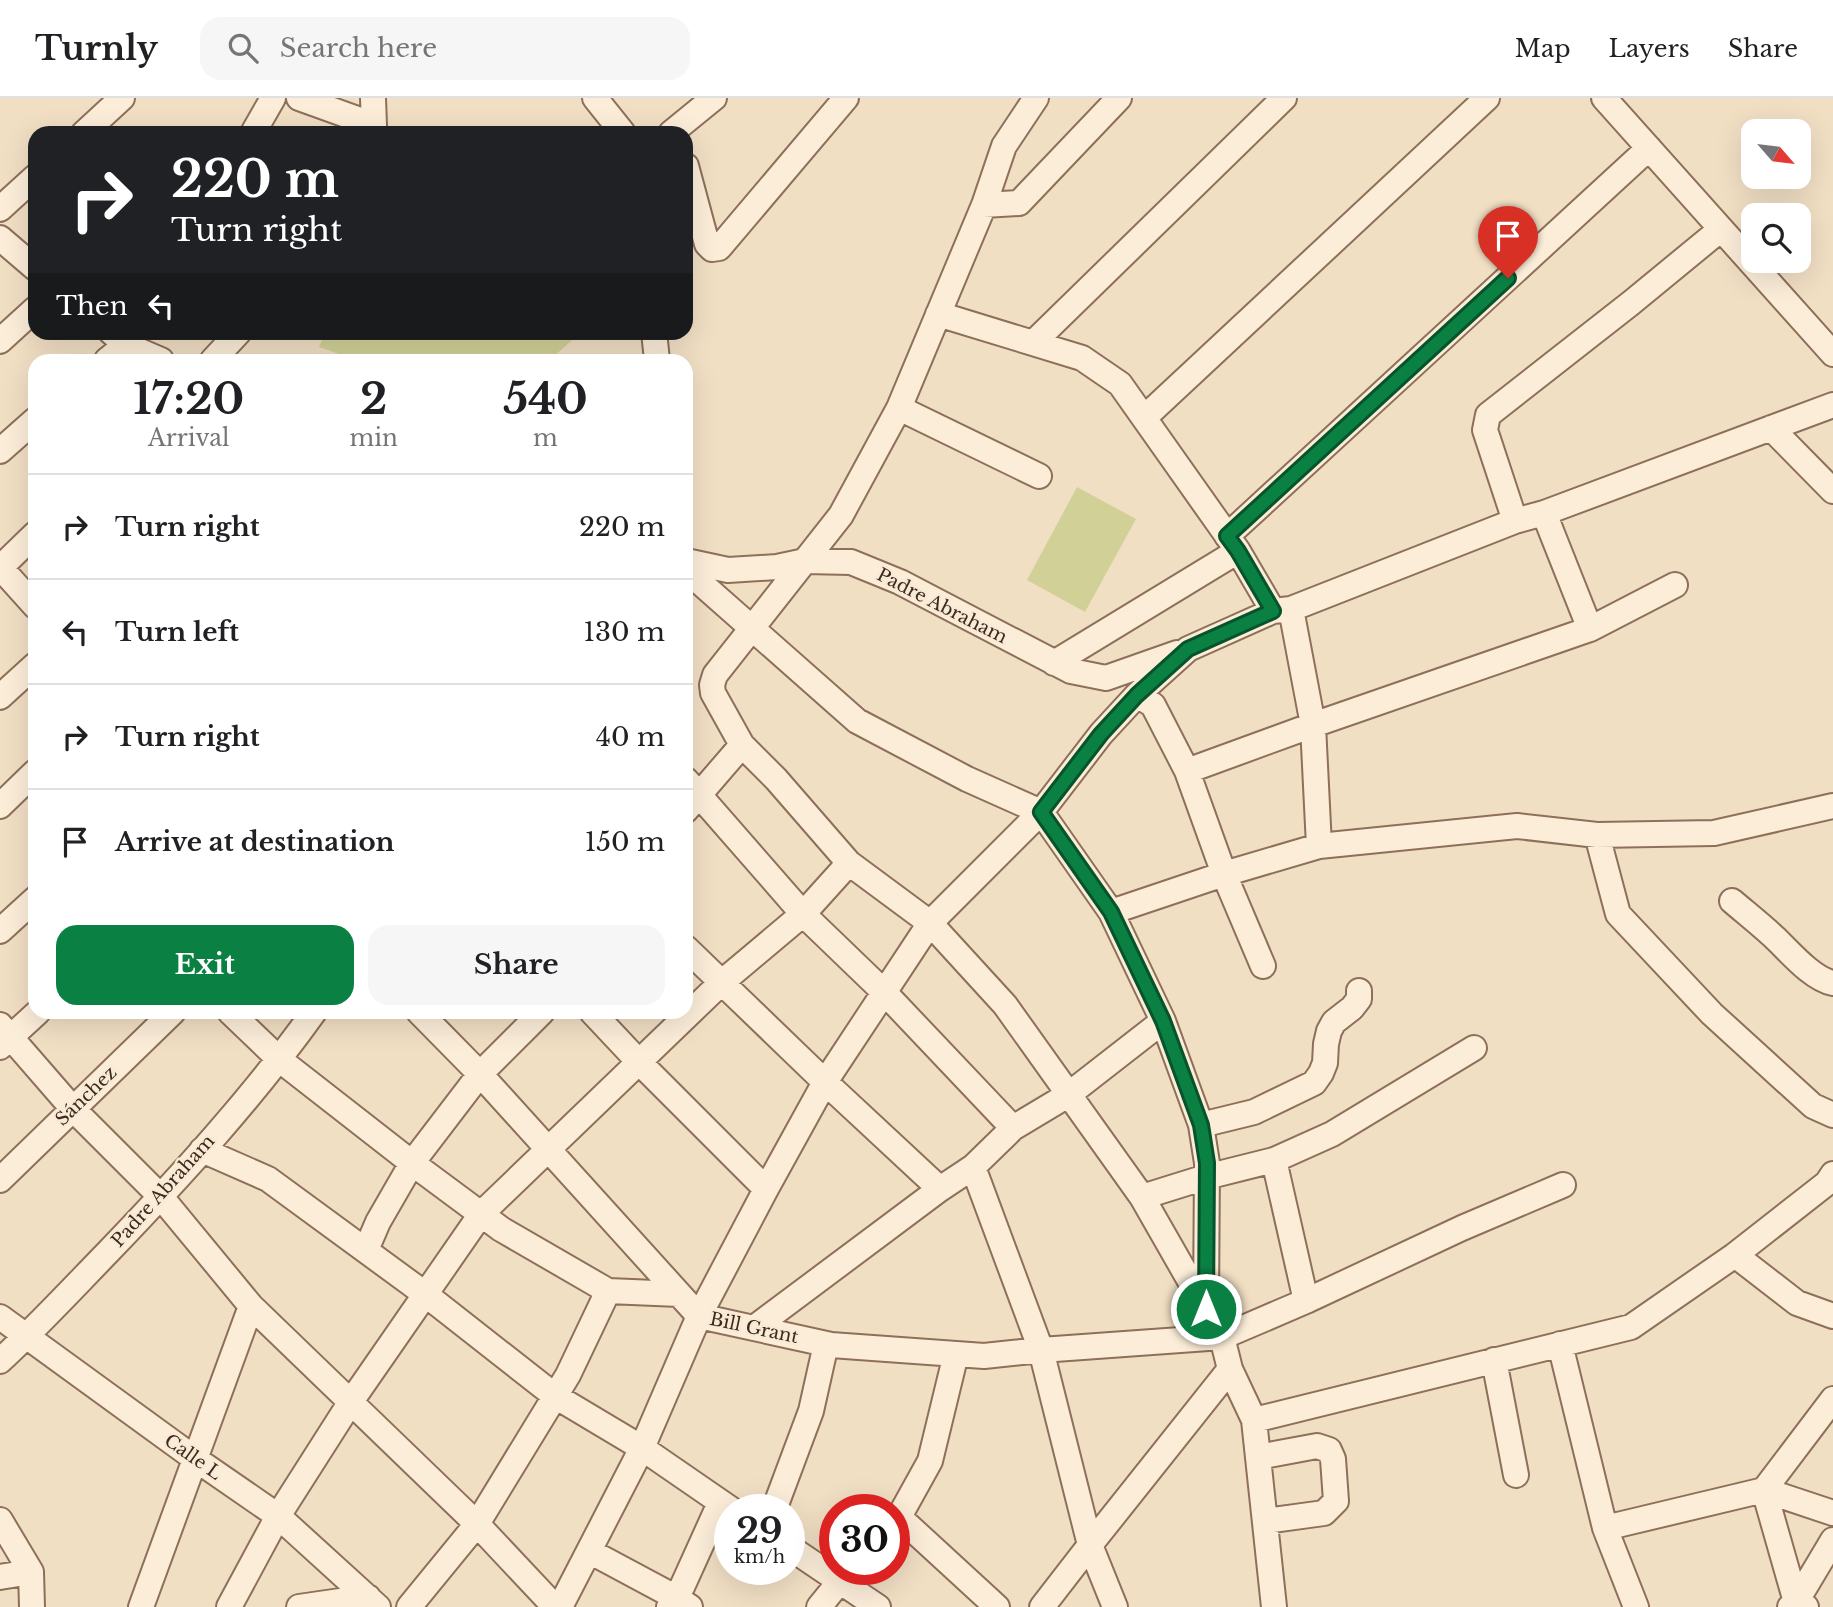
<!DOCTYPE html>
<meta charset="utf-8">
<style>
:root{--surface:#fff;--page:#f6f6f6;--text:#202124;--muted:#757577;--line:#e0e0e0;--accent:#0b8043}
body{margin:0;font-family:"Libre Baskerville",serif;background:var(--page);color:var(--text);height:100vh;display:flex;flex-direction:column;font-size:26px;white-space:nowrap}
*{box-sizing:border-box;margin:0}
p{font-size:23px;color:var(--muted)}
.icon{flex:none;width:38px;height:38px;fill:none;stroke:currentColor;stroke-width:2;stroke-linecap:round;stroke-linejoin:round}
.map{position:relative;flex:1;overflow:hidden}
.sheet{position:absolute;left:28px;top:256px;width:665px;height:665px;display:flex;flex-direction:column;background:var(--surface);border-radius:21px;box-shadow:0 7px 28px #0002}
.sheet>*{flex:none}
.banner{position:absolute;left:28px;top:28px;width:665px;height:214px;border-radius:21px;box-shadow:0 7px 28px #0002;background:#202124;color:#fff;overflow:hidden}
.needle{width:46px;rotate:118deg}
.fabs{position:absolute;left:1741px;top:21px;display:grid;gap:14px}
.fabs a{display:grid;place-items:center;width:70px;height:70px;border-radius:14px;background:var(--surface);box-shadow:0 7px 28px #0002;font-size:35px}
.speed{position:absolute;left:714px;top:1396px;display:flex;gap:14px;font-size:35px;font-weight:700;text-align:center}
.speed>*{display:grid;place-content:center;width:91px;height:91px;border-radius:50%;background:var(--surface);box-shadow:0 7px 28px #0002;line-height:1}
.speed small{font-size:18px;font-weight:400}
.speed .limit{border:10px solid #d22;background:#fff;color:#111}
.pin{position:absolute;display:grid;place-items:center;width:60px;height:60px;color:#fff;margin:-72px -30px;border-radius:50% 50% 50% 0;rotate:-45deg;box-shadow:0 0 7px #0007}
.pin .icon{rotate:45deg}
.me{position:absolute;width:77px;margin:-38px;rotate:0deg;stroke-linejoin:round;filter:drop-shadow(0 0 5px #0008)}
.turn{display:flex;align-items:center;gap:24px;height:147px;padding:0 28px;font-size:32px}
.turn .icon{width:91px;height:91px;stroke-width:2.5}
.turn b{display:block;font-size:49px;line-height:60px}
.then{display:flex;align-items:center;height:66px;padding:0 28px;background:#0003;gap:14px;font-size:26px}
.eta{display:flex;justify-content:space-evenly;align-items:center;height:119px;text-align:center}
.eta b{font-size:42px;font-weight:800;line-height:49px}
.cta{display:flex;gap:14px;margin-top:auto;padding:14px 28px}
.cta a{flex:1;height:80px;border-radius:21px;background:var(--accent);color:#fff;font-size:28px;font-weight:800;line-height:80px;text-align:center}
.cta a+a{background:var(--page);color:var(--text)}
ul{padding:0;list-style:none}
li{display:flex;align-items:center;gap:21px;height:105px;padding:0 28px;border-top:2px solid var(--line)}
li div{flex:1}
li b{display:block;font-size:26px}
li em{font-style:normal}
header{display:flex;align-items:center;gap:42px;box-sizing:border-box;height:98px;padding:0 35px;background:var(--surface);border-bottom:2px solid var(--line)}
header strong{font-size:33px}
nav{display:flex;gap:38px;margin-inline-start:auto;font-size:24px}
.search{width:490px;height:63px;background:var(--page);display:flex;align-items:center;gap:18px;box-sizing:border-box;padding:0 24px;border-radius:21px;color:var(--muted);font-size:26px}
.map>svg:first-child{display:block}
</style>
<header>
<strong>Turnly</strong>
<div class="search"><svg class="icon" aria-label="search" viewBox="0 0 24 24"><circle cx="10" cy="10" r="6"/><path d="M15 15l6 6"/></svg>Search here</div>
<nav><a>Map</a><a>Layers</a><a>Share</a></nav>
</header>
<div class="map">
<svg width="1833" height="1509" viewBox="0 0 1833 1509">
<rect width="100%" height="100%" fill="#f1dfc4"/>
<path fill="#d1d197" d="M325,235V234L580,235L552,260L547,262H356L319,249Z
M1077,389L1136,421L1085,514L1027,482Z"/>
<g fill="none" stroke-linecap="round" stroke-linejoin="round">
<defs>
<path id="minor" d="M299,0L374,27
M595,0L623,35
M1036,0L1004,48L984,107L899,310L841,417L715,577L712,587L713,595L742,647L776,681L849,765L930,825L1005,907L1142,1099L1222,1239L1230,1271L1254,1322L1274,1509
M1604,0L1833,256
M84,35L122,0
M253,35L273,0
M372,35L374,27L373,0
M671,35L714,0
M686,68L707,146L712,151L719,150L846,0
M984,107L1019,105L1119,0
M0,111L35,79
M0,140L35,170
M938,216L1082,260L1120,286L1238,453L1273,513
M111,234L126,247L161,262
M654,234L657,262
M0,243L35,211
M1033,245L1284,0
M107,262L126,247
M213,262L239,234
M899,310L1039,378
M1144,320L1487,0
M1771,330L1833,393
M0,353L35,322
M1544,415L1590,531
M1515,423L1485,332L1488,317L1631,205L1721,131
M1227,438L1649,50
M686,463L728,472L777,469L805,463L851,464L900,484L1071,573L1106,580L1177,555
M0,469L35,508
M0,470L35,436
M686,472L857,623L967,681L1041,714L1111,814L1163,923L1201,1027L1207,1065L1206,1208
M1291,511L1313,627L1319,748
M1054,565L1238,453
M1137,597L1153,607L1187,673L1224,776L1263,868
M0,599L35,567
M1187,673L1313,627L1590,531L1675,487
M686,682L803,816L884,894L1013,1030
M0,708L35,674
M686,712L742,647
M1597,737L1618,816L1712,916L1813,1008L1833,1017
M1732,803C1746,815 1760,826 1774,839C1789,853 1812,881 1833,885
M1111,814L1224,776L1319,748L1517,728L1597,737L1714,735L1833,708
M0,833L35,801
M686,850L825,984L940,1091
M230,914L280,962L412,1065L501,1131L608,1193L679,1196
M419,914L480,976L699,1218L831,1247L984,1258L1041,1252L1222,1239L1306,1203L1462,1130L1563,1087
M592,914L639,964L766,1091
M0,927L73,1011L161,1099L251,1208L477,1426L555,1509
M0,949L38,914
M1201,1027L1254,1014L1314,985L1321,975L1325,965L1326,946L1329,933L1334,924L1352,910L1359,901V893
M202,1052L268,1081L425,1196L555,1298L642,1350L732,1412
M1274,1062L1306,1203
M973,1069L1041,1252L1090,1447L1115,1509
M0,1082L173,914
M1142,1099L1206,1079L1274,1062L1332,1036L1474,950
M366,1152L378,1124L412,1065L480,976L542,914
M1735,1157L1797,1205L1833,1218
M0,1219L194,1360L278,1418L378,1509
M754,1230L940,1091L973,1069L1013,1030L1068,997L1163,923
M1560,1246L1605,1430L1636,1509
M1494,1262L1516,1377
M0,1263C38,1228 73,1190 109,1153C182,1077 253,999 314,914
M1254,1322L1631,1229L1735,1157L1827,1085L1833,1076
M1258,1359L1317,1348L1329,1352L1333,1361L1336,1403L1324,1415L1265,1423
M1764,1392L1796,1504L1806,1509
M1764,1392L1833,1301
M774,1412L811,1313L826,1246
M899,1419L997,1509
M0,1422L31,1474L32,1509
M894,1425L899,1419L930,1363L956,1256
M1605,1430L1764,1392L1833,1415
M789,1449L878,1509
M589,1453L675,1499L690,1509
M0,1479L31,1474
M141,1509L251,1208
M229,1509L278,1418L350,1305L481,1116L721,885L803,816L849,765
M299,1509L368,1499
M409,1509L477,1426L568,1277L608,1193
M560,1509L642,1350L699,1218L766,1091L825,984L930,825L1041,714L1101,636L1137,597L1188,551L1273,513L1291,511L1515,423L1544,415L1833,307
M669,1509L682,1489L720,1405
M819,1509L849,1472
M1042,1509L1090,1447L1230,1271
M1790,1509L1796,1504L1833,1442"/>
</defs>
<use href="#minor" stroke="#8e6f59" stroke-width="28"/>
<use href="#minor" stroke="#fbedd8" stroke-width="24"/>
</g>
<g fill="none" stroke-linecap="round" stroke-linejoin="round">
<defs>
<path id="route" d="M1206,1211L1207,1065L1201,1027L1163,923L1111,814L1041,714L1101,636L1137,597L1188,551L1273,513L1238,453L1227,438L1508,180"/>
</defs>
<use href="#route" stroke="#07532c" stroke-width="18"/>
<use href="#route" stroke="#0b8043" stroke-width="12"/>
</g>
<g text-anchor="middle" dominant-baseline="central" stroke-width="5" stroke-linejoin="round" paint-order="stroke">
<g font-size="18" fill="#3d291e" stroke="#f8ead4">
<text transform="translate(942 508) rotate(27)">Padre Abraham</text>
<text transform="translate(86 998) rotate(-44)">Sánchez</text>
<text transform="translate(163 1093) rotate(-48)">Padre Abraham</text>
<text transform="translate(754 1230) rotate(12)">Bill Grant</text>
<text transform="translate(193 1359) rotate(35)">Calle L</text>
</g>
</g>
</svg>
<div class="fabs">
<a><svg class="needle" viewBox="-14 -14 28 28"><path d="M0-13l5 13h-10z" fill="#e53935"/><path d="M0 13l5-13h-10z" fill="#757577"/></svg></a>
<a><svg class="icon" aria-label="search" viewBox="0 0 24 24"><circle cx="10" cy="10" r="6"/><path d="M15 15l6 6"/></svg></a>
</div>
<div class="speed"><div>29<small>km/h</small></div><div class="limit">30</div></div>
<div class="pin" style="left:1508px;top:180px;background:#d93025"><svg class="icon" aria-label="arrive" viewBox="0 0 24 24"><path d="M6 21V4h12l-3 4 3 4H6"/></svg></div>
<svg class="me" style="left:1206px;top:1211px" viewBox="-20 -20 40 40"><circle r="17" fill="#0b8043" stroke="#fff" stroke-width="3"/><path d="M0-11L8 9 0 5-8 9z" fill="#fff"/></svg>
<div class="banner">
<div class="turn"><svg class="icon" aria-label="right" viewBox="0 0 24 24"><path d="M7 20v-9h11M14 6l5 5-5 5"/></svg><div><b>220 m</b>Turn right</div></div>
<div class="then">Then<svg class="icon" aria-label="left" viewBox="0 0 24 24"><path d="M17 20v-9H6M10 6l-5 5 5 5"/></svg></div>
</div>
<section class="sheet">
<div class="eta">
<div><b>17:20</b><p>Arrival</p></div>
<div><b>2</b><p>min</p></div>
<div><b>540</b><p>m</p></div>
</div>
<ul>
<li><svg class="icon" aria-label="right" viewBox="0 0 24 24"><path d="M7 20v-9h11M14 6l5 5-5 5"/></svg><div><b>Turn right</b></div><em>220 m</em></li>
<li><svg class="icon" aria-label="left" viewBox="0 0 24 24"><path d="M17 20v-9H6M10 6l-5 5 5 5"/></svg><div><b>Turn left</b></div><em>130 m</em></li>
<li><svg class="icon" aria-label="right" viewBox="0 0 24 24"><path d="M7 20v-9h11M14 6l5 5-5 5"/></svg><div><b>Turn right</b></div><em>40 m</em></li>
<li><svg class="icon" aria-label="arrive" viewBox="0 0 24 24"><path d="M6 21V4h12l-3 4 3 4H6"/></svg><div><b>Arrive at destination</b></div><em>150 m</em></li>
</ul>
<div class="cta"><a>Exit</a><a>Share</a></div>
</section>
</div>
